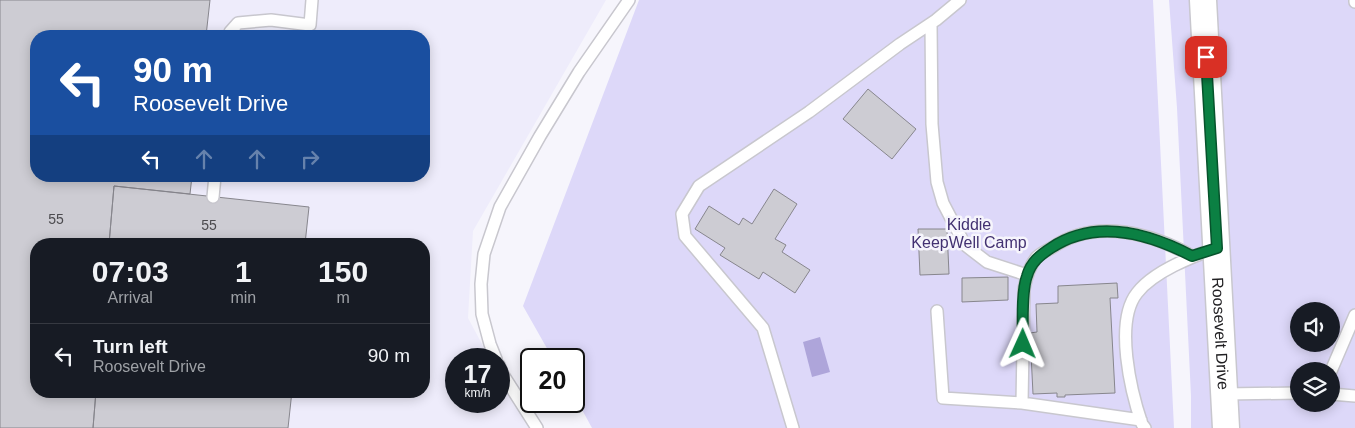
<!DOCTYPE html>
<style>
:root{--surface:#171b24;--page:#20242c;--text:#f1f3f6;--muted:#9ea1a6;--line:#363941}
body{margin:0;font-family:Arial,sans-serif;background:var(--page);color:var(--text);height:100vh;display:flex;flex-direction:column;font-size:19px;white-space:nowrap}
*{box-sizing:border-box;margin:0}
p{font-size:16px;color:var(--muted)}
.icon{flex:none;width:28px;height:28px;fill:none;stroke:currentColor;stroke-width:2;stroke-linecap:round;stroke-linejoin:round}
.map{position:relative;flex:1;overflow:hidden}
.details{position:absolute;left:30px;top:238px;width:400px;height:160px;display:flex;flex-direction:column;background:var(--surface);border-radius:20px;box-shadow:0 2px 12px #0003}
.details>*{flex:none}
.guide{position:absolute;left:30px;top:30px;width:400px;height:152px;border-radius:20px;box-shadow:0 2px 12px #0003;background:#1a4fa0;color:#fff;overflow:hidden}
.fabs{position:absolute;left:1290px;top:302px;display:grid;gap:10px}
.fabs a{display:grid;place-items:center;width:50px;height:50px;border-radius:50%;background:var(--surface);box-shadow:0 2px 12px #0003;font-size:25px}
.speed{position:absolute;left:445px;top:348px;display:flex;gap:10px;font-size:25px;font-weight:700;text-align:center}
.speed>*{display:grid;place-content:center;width:65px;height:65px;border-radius:50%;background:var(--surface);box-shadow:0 2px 12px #0003;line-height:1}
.speed small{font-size:12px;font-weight:400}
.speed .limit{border:2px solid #111;border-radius:8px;background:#fff;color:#111}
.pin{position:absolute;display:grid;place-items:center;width:42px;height:42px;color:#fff;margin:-21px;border-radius:10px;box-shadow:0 2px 8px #0006}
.me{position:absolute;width:55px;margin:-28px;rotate:1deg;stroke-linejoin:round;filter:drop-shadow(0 0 4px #0008)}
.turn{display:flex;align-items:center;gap:18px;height:105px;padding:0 20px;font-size:22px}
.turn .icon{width:65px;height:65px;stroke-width:2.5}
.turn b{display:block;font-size:35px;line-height:42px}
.lanes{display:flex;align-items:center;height:48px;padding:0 20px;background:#0003;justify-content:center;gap:25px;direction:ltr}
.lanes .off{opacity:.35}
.eta{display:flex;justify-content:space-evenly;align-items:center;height:85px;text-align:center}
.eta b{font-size:30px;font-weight:700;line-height:35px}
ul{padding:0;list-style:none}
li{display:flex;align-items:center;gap:15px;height:65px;padding:0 20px;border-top:1px solid var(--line)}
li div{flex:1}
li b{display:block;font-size:19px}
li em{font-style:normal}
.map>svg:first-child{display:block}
</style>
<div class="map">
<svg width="1355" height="428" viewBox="0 0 1355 428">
<rect width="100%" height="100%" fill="#f6f5fc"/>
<path fill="#eeecfb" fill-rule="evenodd" d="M0,0H606L473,231L468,318L490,359H456V401H499V374L530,428H0ZM36,36H424V176H36ZM36,244H424V391H36Z"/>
<path fill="#ddd8f9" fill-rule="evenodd" d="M639,0H1153L1174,428H592L574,395V359H553L523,306Z
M1169,0H1355V428H1191V396L1177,108ZM1299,311H1331V344H1299ZM1299,371H1331V404H1299Z"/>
<path fill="#aea5da" d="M820,337L830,372L812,377L803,342Z"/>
<path fill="#cdccd3" stroke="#87868d" d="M0,0H210L206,36H36V176H192L190,194L114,186L109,244H36V391H96L93,428H0Z
M868,89L916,129L892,159L843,119Z
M114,186L309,207L305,244H109Z
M774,189L797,204L775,239L786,245L782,252L810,270L795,293L763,272L759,279L720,255L725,248L695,229L709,206L739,225L743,218L752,224Z
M918,229H947L949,274L920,275Z
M1008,277V300L962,302V278Z
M1117,283L1118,298H1110L1115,393L1065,395V397H1057V393L1033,394L1030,333L1037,332L1036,304L1058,303V286Z
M96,391H292L288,428H93Z"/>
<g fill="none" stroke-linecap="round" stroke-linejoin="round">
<defs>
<path id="service" d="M1355,0V2
M931,24L932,124L937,182L943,203L965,245L987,262L1027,275
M230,36V32L238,23L271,20L310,25L312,0
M213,197L215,176
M937,311L943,398L1022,403
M496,359L490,344L482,314L481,284L484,254L500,207L540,136L579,72L629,0
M499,365L502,373L537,428
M1331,371L1355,315
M1225,394L1299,393
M1331,394L1355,396
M1141,420L1022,403L1024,289C1026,278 1029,266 1037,257C1041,253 1048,250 1053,247C1096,218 1151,233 1192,256
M793,428L763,328L685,236L682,214L699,186L809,112L900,44L936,20L960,0
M1145,428L1142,424C1131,392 1114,322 1137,293C1153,272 1193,256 1217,248"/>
<g id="tertiary">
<path id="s1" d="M1203,0L1226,428"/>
</g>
</defs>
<use href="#service" stroke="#c8c7ce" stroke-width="14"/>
<use href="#tertiary" stroke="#c8c7ce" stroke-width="29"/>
<use href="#service" stroke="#fff" stroke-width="11"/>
<use href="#tertiary" stroke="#fff" stroke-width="26"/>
</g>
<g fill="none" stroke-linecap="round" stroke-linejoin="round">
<defs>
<path id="route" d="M1023,344C1023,326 1021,292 1027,276C1031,262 1040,255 1051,248C1096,218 1148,233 1192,256L1217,248L1206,57"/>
</defs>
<use href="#route" stroke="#07532c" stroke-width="12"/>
<use href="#route" stroke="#0b8043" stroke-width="9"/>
</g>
<g text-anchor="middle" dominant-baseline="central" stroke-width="5" stroke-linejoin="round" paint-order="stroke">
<g font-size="14" fill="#4c4b4f">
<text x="56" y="219">55</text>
<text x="209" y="225">55</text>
</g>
<g font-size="16" fill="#423171" stroke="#f6f5fc">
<text x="969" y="224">Kiddie<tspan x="969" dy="18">KeepWell Camp</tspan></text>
</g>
<g font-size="16" fill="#212023" stroke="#f6f5fc">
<text stroke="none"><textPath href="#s1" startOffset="334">Roosevelt Drive</textPath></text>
</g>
</g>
</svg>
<div class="fabs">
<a><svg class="icon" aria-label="sound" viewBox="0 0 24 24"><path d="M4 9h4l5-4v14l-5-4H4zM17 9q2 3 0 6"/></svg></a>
<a><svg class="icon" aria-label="layers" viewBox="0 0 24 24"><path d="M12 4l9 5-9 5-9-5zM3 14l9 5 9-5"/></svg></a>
</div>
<div class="speed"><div>17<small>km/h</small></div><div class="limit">20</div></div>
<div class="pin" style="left:1206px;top:57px;background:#d93025"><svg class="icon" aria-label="arrive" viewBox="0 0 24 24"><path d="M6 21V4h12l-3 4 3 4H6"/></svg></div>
<svg class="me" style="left:1023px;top:344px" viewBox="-20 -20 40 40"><path d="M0-17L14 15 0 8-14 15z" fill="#0b8043" stroke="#fff" stroke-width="4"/></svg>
<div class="guide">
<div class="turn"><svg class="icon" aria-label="left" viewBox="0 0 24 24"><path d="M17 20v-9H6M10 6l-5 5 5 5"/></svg><div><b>90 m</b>Roosevelt Drive</div></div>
<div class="lanes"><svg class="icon" aria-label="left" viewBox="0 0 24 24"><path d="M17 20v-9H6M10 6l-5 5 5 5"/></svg><svg class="icon off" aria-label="ahead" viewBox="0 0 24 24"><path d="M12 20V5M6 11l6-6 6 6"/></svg><svg class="icon off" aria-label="ahead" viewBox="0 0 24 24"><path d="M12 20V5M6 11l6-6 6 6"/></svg><svg class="icon off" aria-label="right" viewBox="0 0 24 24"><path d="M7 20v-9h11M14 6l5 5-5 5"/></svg></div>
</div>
<section class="details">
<div class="eta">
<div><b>07:03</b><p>Arrival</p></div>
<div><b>1</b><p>min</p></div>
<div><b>150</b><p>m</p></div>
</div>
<ul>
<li><svg class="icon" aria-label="left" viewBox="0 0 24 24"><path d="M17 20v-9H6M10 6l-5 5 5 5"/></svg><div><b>Turn left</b><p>Roosevelt Drive</p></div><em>90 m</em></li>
</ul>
</section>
</div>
